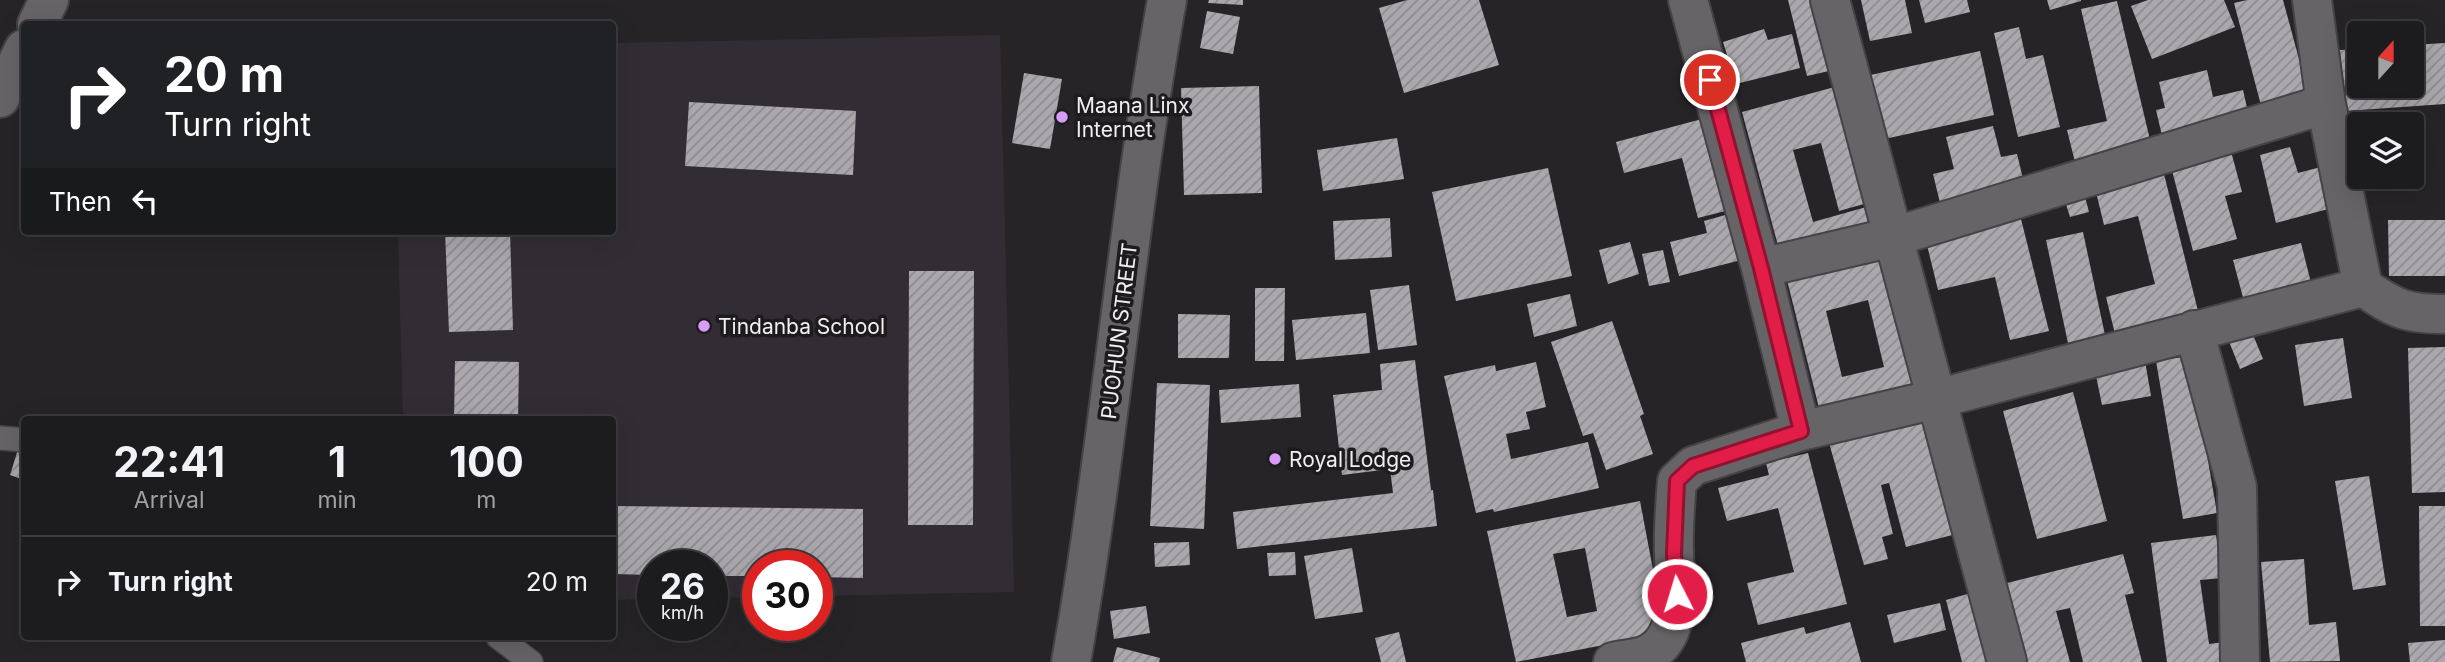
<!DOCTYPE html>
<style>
:root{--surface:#1c1b1d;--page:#252426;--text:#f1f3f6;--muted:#a0a1a4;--line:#3a393b}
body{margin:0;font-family:Inter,sans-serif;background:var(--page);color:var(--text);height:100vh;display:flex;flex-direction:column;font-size:26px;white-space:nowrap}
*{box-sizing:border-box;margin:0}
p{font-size:23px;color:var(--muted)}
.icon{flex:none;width:38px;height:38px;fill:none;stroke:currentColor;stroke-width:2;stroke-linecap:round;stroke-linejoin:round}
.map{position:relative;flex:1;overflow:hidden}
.side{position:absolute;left:21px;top:416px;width:595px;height:224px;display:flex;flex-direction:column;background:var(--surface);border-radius:7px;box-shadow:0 7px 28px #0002,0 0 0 2px var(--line)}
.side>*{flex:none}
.top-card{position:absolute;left:21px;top:21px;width:595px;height:214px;border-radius:7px;box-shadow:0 7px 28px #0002,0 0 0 2px var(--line);background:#202124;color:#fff;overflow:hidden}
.needle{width:46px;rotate:21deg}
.controls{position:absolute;left:2347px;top:21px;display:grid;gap:14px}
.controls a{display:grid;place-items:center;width:77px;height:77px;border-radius:7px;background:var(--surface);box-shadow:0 7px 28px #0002,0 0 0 2px var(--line);font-size:35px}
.speed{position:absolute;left:637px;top:550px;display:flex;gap:14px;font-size:35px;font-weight:700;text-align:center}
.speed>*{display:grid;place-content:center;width:91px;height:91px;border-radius:50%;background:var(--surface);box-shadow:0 7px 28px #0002,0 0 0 2px var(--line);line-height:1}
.speed small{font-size:18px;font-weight:400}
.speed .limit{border:10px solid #d22;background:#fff;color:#111}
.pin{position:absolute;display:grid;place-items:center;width:60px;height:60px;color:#fff;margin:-30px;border:4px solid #fff;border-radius:50%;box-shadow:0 2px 7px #0007}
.me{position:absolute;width:77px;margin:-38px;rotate:355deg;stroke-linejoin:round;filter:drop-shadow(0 0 5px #0008)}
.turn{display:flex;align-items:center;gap:24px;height:147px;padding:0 28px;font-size:32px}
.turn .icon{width:91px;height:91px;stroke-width:2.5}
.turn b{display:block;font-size:49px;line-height:60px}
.then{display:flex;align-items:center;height:66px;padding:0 28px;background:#0003;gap:14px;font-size:26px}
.eta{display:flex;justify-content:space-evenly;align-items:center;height:119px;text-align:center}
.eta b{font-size:42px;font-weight:700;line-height:49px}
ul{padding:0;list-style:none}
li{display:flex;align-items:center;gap:21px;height:91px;padding:0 28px;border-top:2px solid var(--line)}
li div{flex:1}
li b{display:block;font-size:26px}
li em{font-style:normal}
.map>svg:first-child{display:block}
</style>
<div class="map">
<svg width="2445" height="662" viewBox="0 0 2445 662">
<defs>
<pattern id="building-hatch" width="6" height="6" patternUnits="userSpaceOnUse" patternTransform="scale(1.75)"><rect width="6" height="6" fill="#aaa8ac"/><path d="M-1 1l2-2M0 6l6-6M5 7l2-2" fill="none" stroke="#8d8b8e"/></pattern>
</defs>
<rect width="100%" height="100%" fill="#262427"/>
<path fill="#322d35" d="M1000,35L1014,592L817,596V565H758V597L712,598V565H653V599L613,600L612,420H403L398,231H612L613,43Z"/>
<path fill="url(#building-hatch)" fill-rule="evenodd" d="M1209,0H1243V5L1208,3Z
M1407,0H1479L1499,65L1404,93L1379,8Z
M1788,0H1826L1842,68L1807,76Z
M1861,0H1905L1912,33L1870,41Z
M1919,0H1967L1970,12L1925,23Z
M2047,0H2081V1L2050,10Z
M2148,0H2224L2235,27L2152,59L2131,6Z
M2247,0H2283L2309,96L2262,109L2234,3Z
M2117,1L2151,144L2075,162L2067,130L2107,121L2081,9Z
M1207,11L1240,17L1233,54L1200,48Z
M2019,27L2026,59L2043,55L2060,127L2018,137L1994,33Z
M1764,29L1768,40L1792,34L1800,68L1736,84L1723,42Z
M2445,43V104L2345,111L2340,50L2359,49V86H2412V45Z
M1980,51L1994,115L1880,140L1866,76Z
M2207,70L2213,97L2243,90L2251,125L2164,144L2156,110L2165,108L2159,82Z
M1024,73L1062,79L1050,149L1012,143Z
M1846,84L1878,200L1839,211L1821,143L1793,150L1813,222L1877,204L1884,225L1780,253L1742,112Z
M1259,86L1262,193L1184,195L1181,88Z
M689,102L856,111L853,175L685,166Z
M2420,113L2426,162L2412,164V124H2367L2366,119Z
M1713,116L1737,208L1698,218L1682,158L1624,173L1616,142Z
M1993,126L2001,157L2017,154L2026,191L1942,211L1933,174L1954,169L1946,137Z
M1397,138L1404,179L1323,191L1317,150Z
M2229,144L2242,192L2225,196L2237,239L2193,251L2169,159Z
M2290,147L2298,173L2321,167L2332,208L2276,223L2260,155Z
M2162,166L2198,311L2115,334L2106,297L2155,284L2138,216L2104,225L2095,188Z
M1548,168L1572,276L1456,301L1432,192Z
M2084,193L2089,212L2070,217L2064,198Z
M1736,212L1749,258L1679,276L1670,242L1707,233L1704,221Z
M1390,218L1392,257L1335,260L1333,221Z
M2021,219L2049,331L2010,340L1995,277L1938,290L1926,241Z
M2388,220H2445V276H2389Z
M445,231H510L513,330L449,332Z
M2083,232L2105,335L2068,343L2046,240Z
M1630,242L1639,274L1608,284L1599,250Z
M2301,243L2312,287L2245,305L2233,260Z
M1663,250L1670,282L1649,286L1642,254Z
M1893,253L1929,394L1822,420L1787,280ZM1868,300L1884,367L1842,377L1826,311Z
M909,271H974L973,525H908Z
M1409,285L1417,345L1378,350L1370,290Z
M1255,288H1285L1284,361H1255Z
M1570,294L1577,326L1534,337L1527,304Z
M1366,313L1370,353L1296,360L1292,320Z
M1178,314L1230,315L1229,358H1178Z
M1612,321L1644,414L1640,416L1653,454L1606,470L1593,433L1583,436L1551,342Z
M2251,330L2263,359L2240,369L2228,339Z
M2343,338L2352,398L2304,406L2295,345Z
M2445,347V492L2412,493L2408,348Z
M2190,356L2217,513L2183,519L2156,361Z
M1415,360L1431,490H1433L1437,526L1237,549L1233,512L1393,493L1390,469L1342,475L1333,395L1382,390L1380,364Z
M455,361L519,362L518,420H454Z
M2145,361L2151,396L2102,405L2095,371Z
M1536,362L1546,407L1526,412L1530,429L1506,434L1511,459L1588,442L1599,488L1494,512L1493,509L1476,513L1444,376L1495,365L1496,371Z
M1157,383L1210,385L1204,529L1150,526Z
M1299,384L1301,417L1221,423L1219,390Z
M2073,392L2107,521L2037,539L2003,411Z
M1933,417L1964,532L1906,547L1889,483L1881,485L1893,534L1882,537L1888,559L1864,565L1829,443Z
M19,446L24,448V480L10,475Z
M1808,453L1847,604L1758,625L1747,583L1794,572L1778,508L1727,521L1718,488L1769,475L1766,463Z
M2369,476L2386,585L2353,590L2335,481Z
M1640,501L1665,633L1516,662L1487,531ZM1585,548L1597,611L1567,617L1553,554Z
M612,506L863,509V578L817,577V565H758V576H712V565H653V575L612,574Z
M2419,506H2445V626H2420Z
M2216,535L2222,578L2200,580L2209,644L2232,641L2235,662H2167L2151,543Z
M1189,542L1190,565L1155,567L1154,543Z
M1352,548L1363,612L1315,619L1304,556Z
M1295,552L1296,575L1269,576L1267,553Z
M2123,554L2134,593L2125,595L2142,662H2083L2070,608L2056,611L2070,662H2028L2007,583Z
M2304,559L2309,625L2336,622L2340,661L2270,662L2261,562Z
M1982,590L2001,662H1962L1946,600Z
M1940,603L1946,630L1894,643L1887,615Z
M1146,606L1150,633L1114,639L1110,611Z
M1850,622L1861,662H1746L1741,643L1804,627L1806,634Z
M1399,632L1406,662H1381L1375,638Z
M2445,640V662H2410L2408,643Z
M1117,647L1160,658L1159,662H1113Z"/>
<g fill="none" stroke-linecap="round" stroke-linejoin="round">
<defs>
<path id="lane" d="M0,438L24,440
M498,637L531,662"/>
<path id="street" d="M1688,0L1761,268L1801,431
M1830,0L2007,662
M2312,0L2326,104L2363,287C2396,309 2405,314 2445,314
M1761,268L1893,237L2326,104
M2194,330L2237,487L2240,662
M1071,662C1110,442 1127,219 1167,0
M1613,662C1624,659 1640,659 1650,653C1684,635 1674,583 1674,552C1673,528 1675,505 1677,481L1693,466L1801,431L1936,399L2363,287"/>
<path id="secondary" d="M37,24L49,0
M0,98L24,49"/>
</defs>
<use href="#lane" stroke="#454346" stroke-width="26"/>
<use href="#street" stroke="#454346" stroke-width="42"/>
<use href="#secondary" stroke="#454346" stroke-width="42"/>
<use href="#lane" stroke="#676468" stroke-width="23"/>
<use href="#street" stroke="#676468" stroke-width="38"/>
<use href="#secondary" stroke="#676468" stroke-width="38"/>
</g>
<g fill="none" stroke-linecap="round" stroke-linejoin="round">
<defs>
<path id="route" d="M1677,594L1674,554L1677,481L1693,466L1801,431L1761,268L1710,80"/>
</defs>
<use href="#route" stroke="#92132f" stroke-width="18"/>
<use href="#route" stroke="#e11d48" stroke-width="12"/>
</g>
<g fill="#d79bf9" stroke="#1d1b1e" stroke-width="2.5">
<circle cx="1062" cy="117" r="7"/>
<circle cx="704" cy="326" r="7"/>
<circle cx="1275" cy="459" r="7"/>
</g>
<g text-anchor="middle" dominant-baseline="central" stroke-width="7" stroke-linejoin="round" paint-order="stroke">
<g font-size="21" fill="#efeef0" stroke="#1d1b1e" text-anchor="start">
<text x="1076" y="105">Maana Linx<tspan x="1076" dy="24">Internet</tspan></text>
<text x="718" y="326">Tindanba School</text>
<text x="1289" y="459">Royal Lodge</text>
</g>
<g font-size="21" fill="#efeef0" stroke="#1d1b1e">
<text transform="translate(1119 331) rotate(-83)">PUOHUN STREET</text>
</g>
</g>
</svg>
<div class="controls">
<a><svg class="needle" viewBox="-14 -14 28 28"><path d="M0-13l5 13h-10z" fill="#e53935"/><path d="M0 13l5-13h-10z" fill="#a0a1a4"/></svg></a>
<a><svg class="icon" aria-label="layers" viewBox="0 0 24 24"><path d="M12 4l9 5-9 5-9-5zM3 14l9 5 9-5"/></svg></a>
</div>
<div class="speed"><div>26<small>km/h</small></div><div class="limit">30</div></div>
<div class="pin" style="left:1710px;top:80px;background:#d93025"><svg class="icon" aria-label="arrive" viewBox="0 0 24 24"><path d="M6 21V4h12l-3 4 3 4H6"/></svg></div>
<svg class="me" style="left:1677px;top:594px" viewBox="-20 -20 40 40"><circle r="17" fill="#e11d48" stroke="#fff" stroke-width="3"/><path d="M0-11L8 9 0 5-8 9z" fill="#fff"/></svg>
<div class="top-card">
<div class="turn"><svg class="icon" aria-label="right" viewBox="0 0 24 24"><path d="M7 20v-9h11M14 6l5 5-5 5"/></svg><div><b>20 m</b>Turn right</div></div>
<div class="then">Then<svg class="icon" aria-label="left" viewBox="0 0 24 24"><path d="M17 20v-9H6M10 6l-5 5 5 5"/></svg></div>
</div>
<section class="side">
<div class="eta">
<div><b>22:41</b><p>Arrival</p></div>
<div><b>1</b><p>min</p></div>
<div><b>100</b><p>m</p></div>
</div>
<ul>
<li><svg class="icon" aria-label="right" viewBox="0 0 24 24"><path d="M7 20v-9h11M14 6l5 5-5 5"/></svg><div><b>Turn right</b></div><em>20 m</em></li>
</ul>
</section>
</div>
